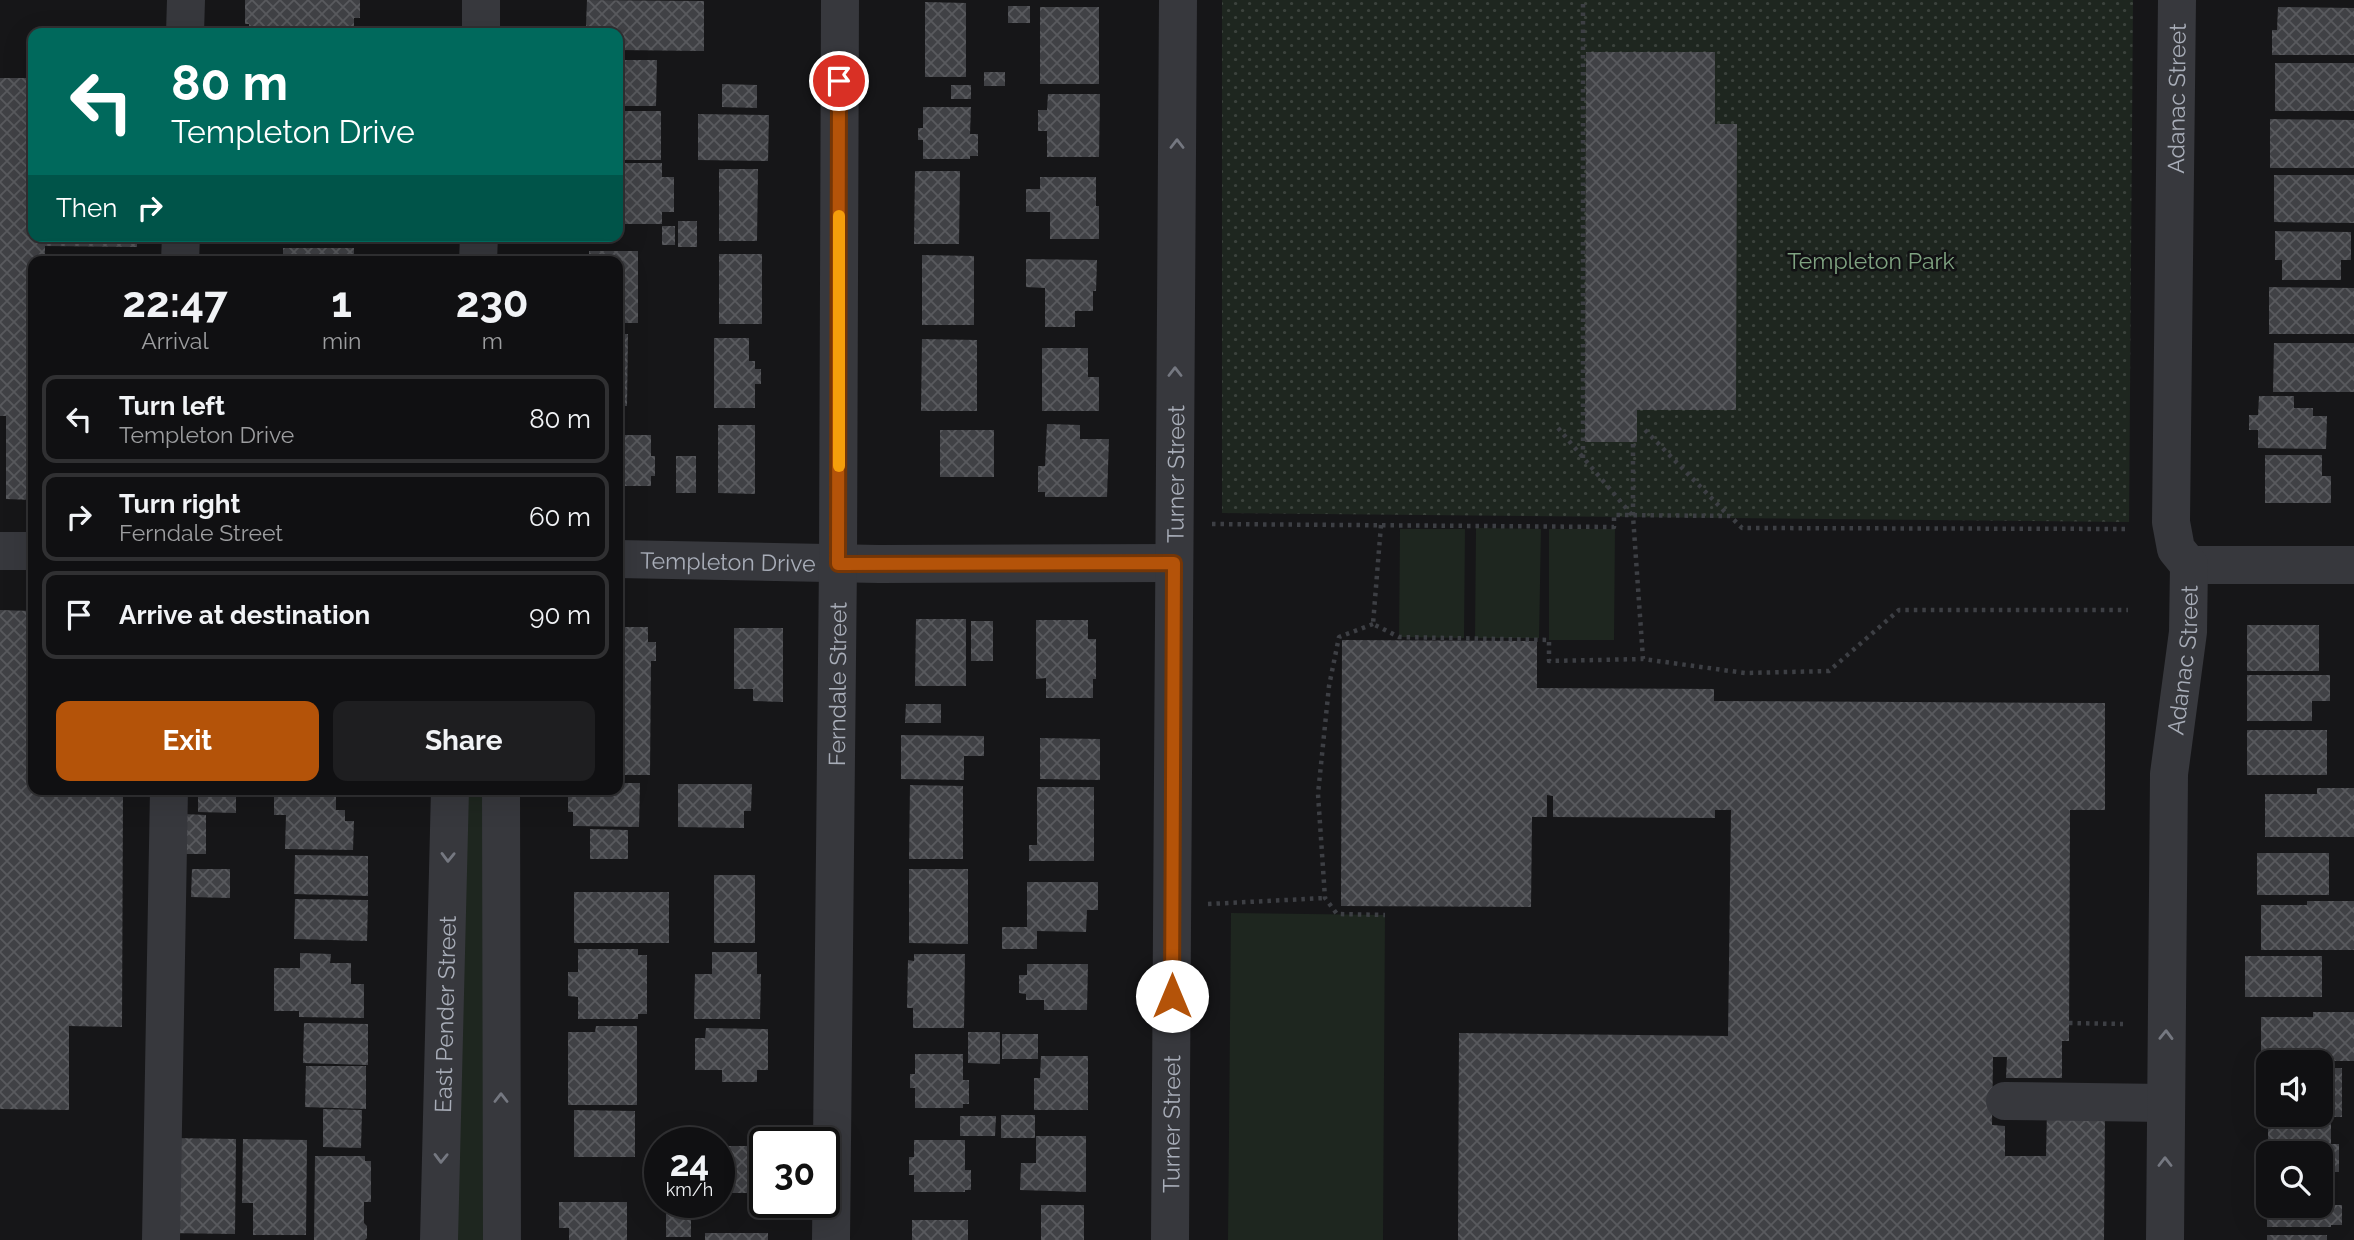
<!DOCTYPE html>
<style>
:root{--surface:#101012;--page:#1e1e20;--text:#f1f3f6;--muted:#9c9d9f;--line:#303032;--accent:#b45309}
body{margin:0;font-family:Raleway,sans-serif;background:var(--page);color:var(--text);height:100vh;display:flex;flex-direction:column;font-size:26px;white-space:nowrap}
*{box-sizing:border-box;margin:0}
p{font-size:23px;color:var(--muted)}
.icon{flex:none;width:38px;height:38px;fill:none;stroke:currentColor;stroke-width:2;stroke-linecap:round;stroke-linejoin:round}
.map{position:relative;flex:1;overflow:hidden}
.drawer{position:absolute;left:28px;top:256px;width:595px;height:539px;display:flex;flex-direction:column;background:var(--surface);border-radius:14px;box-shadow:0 7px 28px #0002,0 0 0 2px var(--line)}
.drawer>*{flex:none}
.banner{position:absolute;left:28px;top:28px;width:595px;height:214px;border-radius:14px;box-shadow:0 7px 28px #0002,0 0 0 2px var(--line);background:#00695c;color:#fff;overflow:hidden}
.controls{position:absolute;left:2256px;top:1050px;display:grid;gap:14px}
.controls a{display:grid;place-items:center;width:77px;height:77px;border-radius:14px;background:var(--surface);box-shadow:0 7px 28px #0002,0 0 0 2px var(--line);font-size:35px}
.speed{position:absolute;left:644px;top:1127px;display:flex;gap:14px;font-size:35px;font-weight:700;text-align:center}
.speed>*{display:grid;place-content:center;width:91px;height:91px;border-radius:50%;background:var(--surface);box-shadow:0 7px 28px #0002,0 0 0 2px var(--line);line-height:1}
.speed small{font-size:18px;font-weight:400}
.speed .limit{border:4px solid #111;border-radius:10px;background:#fff;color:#111}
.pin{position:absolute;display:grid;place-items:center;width:60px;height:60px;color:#fff;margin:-30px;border:4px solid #fff;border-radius:50%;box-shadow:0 2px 7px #0007}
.me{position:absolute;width:77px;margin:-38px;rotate:0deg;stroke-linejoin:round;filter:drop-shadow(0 0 5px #0008)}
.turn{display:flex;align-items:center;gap:24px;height:147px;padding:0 28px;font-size:32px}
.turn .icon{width:91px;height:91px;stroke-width:2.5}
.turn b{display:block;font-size:49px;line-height:60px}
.then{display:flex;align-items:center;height:66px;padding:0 28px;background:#0003;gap:14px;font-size:26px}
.eta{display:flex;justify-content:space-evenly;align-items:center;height:119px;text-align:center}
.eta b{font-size:42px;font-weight:700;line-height:49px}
.action{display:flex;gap:14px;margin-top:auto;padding:14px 28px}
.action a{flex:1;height:80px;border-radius:14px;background:var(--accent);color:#fff;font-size:28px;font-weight:700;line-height:80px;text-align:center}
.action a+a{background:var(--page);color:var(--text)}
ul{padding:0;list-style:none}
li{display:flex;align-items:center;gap:21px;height:88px;margin:0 14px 10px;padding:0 14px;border:4px solid var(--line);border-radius:14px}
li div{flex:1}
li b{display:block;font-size:26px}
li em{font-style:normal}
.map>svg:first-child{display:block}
</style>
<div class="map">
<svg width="2354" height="1240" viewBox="0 0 2354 1240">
<defs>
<pattern id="park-dots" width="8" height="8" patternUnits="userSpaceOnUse" patternTransform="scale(1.75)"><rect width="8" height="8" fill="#1e261f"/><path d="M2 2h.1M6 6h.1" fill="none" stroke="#3c433d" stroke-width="1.8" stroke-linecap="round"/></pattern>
<pattern id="building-cross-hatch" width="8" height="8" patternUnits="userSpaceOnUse" patternTransform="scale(1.75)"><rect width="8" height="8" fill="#404145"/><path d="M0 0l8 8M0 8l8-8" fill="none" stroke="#595a5e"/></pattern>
</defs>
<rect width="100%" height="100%" fill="#161618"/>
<path fill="#1e261f" d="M1476,528L1541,529L1539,638H1475Z
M1400,529H1465L1464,638L1399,637Z
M1549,529H1615L1614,640H1549Z
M460,789H485L483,1240H454Z
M1231,913L1385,915L1383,1240H1228Z"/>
<path fill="url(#park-dots)" d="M1222,0H2133L2129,522L1222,513Z"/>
<path fill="url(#building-cross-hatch)" d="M245,0H360V18H354V33H249V24H245Z
M587,0L704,1V51L618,50V33H592V26H586Z
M925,2L966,3V77H925Z
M1008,6H1030V23H1008Z
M1040,7H1099V84H1040Z
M2278,7L2354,8V55H2272V30H2277Z
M1586,52H1715V124H1737L1736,410H1637V442H1585Z
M618,60H657L656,106H618Z
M2275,63H2354V111H2275Z
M984,72H1005V86H984Z
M0,78H33V236H137V247L45,246V258H115V261H33V500L6,499V416H0Z
M722,84L757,85V108L722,107Z
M951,85H971V99H951Z
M1048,94H1100L1099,157H1047V131H1038V110H1047Z
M923,107H971L970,134H978V156H970V159H923V140H918V128H923Z
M618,111H661V160H618Z
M698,114L769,115L768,161L698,160Z
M2270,119L2354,120V168H2270Z
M618,163H662V177H674V212H662V224H618Z
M719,169H758L757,241H719Z
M915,171H960L959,244H914Z
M2274,175H2354V223L2274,222Z
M1040,177H1096V206H1099V239H1050V212H1026V189H1040Z
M678,221H697V247H678Z
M662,226H675V245H662Z
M2275,231L2351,232V260H2341V280H2282V260H2275Z
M301,236H392V242H301Z
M283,248H354V261H283Z
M589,251H638V323H618V261H589Z
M719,254H762V324H719Z
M922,255L974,256V325H922Z
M1026,259L1097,260L1096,291H1093V311H1075V327H1045V288L1026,287Z
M2269,287L2354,288V334H2269Z
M618,334H628L627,406H618Z
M714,338H749V361H755V369H761V384H755V408H714Z
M922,339L977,340V411H921Z
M2274,343H2354V392H2273Z
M1042,348H1088V377H1099V411H1042Z
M2259,396H2294V408H2313V416H2327L2326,449L2258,448V430H2249V415H2258Z
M1047,424L1080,425V439H1109L1107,497H1045V492H1038V466H1045Z
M718,425H755V494L718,493Z
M940,430H994V477H940Z
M618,435H651V456H655V476H651V486H618Z
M2265,455H2322V476H2331V503H2265Z
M676,456H696V493H676Z
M0,610L33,611V789H123L122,1027L69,1026V1110L0,1109Z
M916,619H966V686H915Z
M1036,620H1088V639H1096V679H1093V698H1046V678L1036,679Z
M971,621H993V661H971Z
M2247,625H2319V671H2247Z
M618,627H648V642H656V661H651L650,775H618Z
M734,628H783V702L753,701V689H734Z
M1342,640L1537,641V688L1714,689V701L2105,703V810H2070L2069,1041H2062V1078H2006L2007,1057H1993L1992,1125L2005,1126V1156H2046L2047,1110L2105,1111L2104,1240H1458L1459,1033L1728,1036L1731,810H1715V818L1553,817V796L1547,795V817H1532L1531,907L1341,906Z
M2247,675H2330V701H2312V721H2247Z
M906,704H941V723H905Z
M2247,730H2327V775H2247Z
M901,735L984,736V756H964V780L901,779Z
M1040,738L1100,739V780L1040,779Z
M618,783H640L639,827L573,826V812H568V789H618Z
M678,784H752L751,811H744V828L678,827Z
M910,785L963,786V859H909Z
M1037,787H1094V861H1029V845H1037Z
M2317,788H2354V837H2265V794H2317Z
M198,789H236V813L198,812Z
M274,789H336V810H345V821H354L353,850L285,849L286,815H274Z
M183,814L206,815V854H182Z
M590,829L628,830V859H590Z
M2257,853H2329V895H2257Z
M295,855L368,856V896L294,894Z
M192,869H230V898L191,897Z
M909,869H968V944L909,943Z
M714,875H755V943H714Z
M1027,882H1098V910H1087L1086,932L1037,931V949H1002V927H1027Z
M574,892H669V943H574Z
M295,899L368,900L367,941L294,939Z
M2307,901H2354V950H2261V905H2307Z
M578,949H638V955H647V1014H638V1019H578V997L568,996V972H578Z
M712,952H757V974H761L760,1019H694L695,974H712Z
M300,953L331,954L330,963H351V984H364V1018L299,1017V1011H274V968H300Z
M914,954H965L964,1028H913V1008H907L908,960L914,961Z
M2245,956H2322V997H2245Z
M1027,964H1088L1087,1010H1044V1000H1026V994L1019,993V975H1027Z
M2313,1012H2354V1061H2261V1017H2313Z
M304,1023L368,1024V1065L303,1063Z
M596,1026H637V1105H568V1032H595Z
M706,1028L768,1029V1070H757V1082H722V1070H695V1038H705Z
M968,1032H1000V1064L968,1063Z
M1002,1034H1038V1059H1002Z
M915,1054H963V1080H969V1104H963V1108H915V1088H910V1074H915Z
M1041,1056H1088V1110H1034V1078H1040Z
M306,1066H366V1109L305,1107Z
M2320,1068H2342V1117H2320Z
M2265,1075H2268V1108H2265Z
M323,1109L362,1110L361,1148L323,1147Z
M574,1110L635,1111V1157H574Z
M1001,1115H1035V1138H1001Z
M960,1116H996L995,1136H960Z
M2268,1123H2331V1144H2339V1172H2320V1153H2268Z
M1036,1136H1086V1192L1020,1190L1021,1163H1036Z
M172,1138L236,1139L235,1234L166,1233Z
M243,1139L307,1140L306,1235H253V1203H242Z
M914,1140H965V1170H971V1190H965V1192H914V1175H909V1157H914Z
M719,1146H763V1175H754V1193H719Z
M315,1156H365V1161H371V1202H364V1223L367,1226V1238L365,1240H314Z
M2259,1176H2268V1202H2259Z
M2320,1176H2331V1205H2342V1225H2331V1227H2267V1206H2320Z
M559,1202H627V1240H569V1228H559Z
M666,1202H691V1237H666Z
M1041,1205H1084V1240H1041Z
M912,1220H968V1240H912Z
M705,1233H768V1240H705Z
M2267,1235H2327V1240H2267Z"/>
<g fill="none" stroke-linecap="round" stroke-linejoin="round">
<path stroke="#3d3f44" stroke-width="4.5" stroke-dasharray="3.5 5" stroke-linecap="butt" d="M1558,428L1632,515
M1645,430L1729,516
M1633,444V516L1643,659L1745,673L1829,671L1899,610H2128
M1583,458V0
M1212,524L1614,527V515L1730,516L1742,528L2128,529
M1381,525L1373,624L1399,637L1549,640V661L1643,659
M1373,624L1339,637L1329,686L1318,794L1325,898L1337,914L1385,915
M1208,904L1325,898
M2069,1023L2123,1024"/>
<g stroke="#37383d" stroke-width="38">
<path d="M185,33L186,0"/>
<path d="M481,33V0"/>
<path d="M180,261L181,236"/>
<path d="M478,261L479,236"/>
<path d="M0,551H33"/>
<path id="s1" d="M618,559L879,564L1174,563"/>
<path d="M2189,565H2354"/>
<path d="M501,789L502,1240"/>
<path d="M2005,1101L2165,1103"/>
<path d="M161,1240L169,789"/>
<path id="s2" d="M439,1240L450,789"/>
<path id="s3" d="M831,1240L838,563L840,0"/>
<path id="s4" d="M1170,1240L1178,0"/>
<path id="s5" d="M2165,1240L2169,774L2188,632L2189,565L2176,549L2171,522L2177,0"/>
</g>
</g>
<defs><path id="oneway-chevron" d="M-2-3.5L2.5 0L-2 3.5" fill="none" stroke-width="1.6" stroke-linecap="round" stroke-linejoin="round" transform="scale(1.75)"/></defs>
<g stroke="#757881">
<use href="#oneway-chevron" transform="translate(1177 144) rotate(-90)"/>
<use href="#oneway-chevron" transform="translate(1175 372) rotate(-90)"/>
<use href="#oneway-chevron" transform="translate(448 857) rotate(91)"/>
<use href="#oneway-chevron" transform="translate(2166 1035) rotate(-89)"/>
<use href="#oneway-chevron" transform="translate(501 1098) rotate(-90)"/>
<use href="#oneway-chevron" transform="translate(441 1158) rotate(91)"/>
<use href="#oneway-chevron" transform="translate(2165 1162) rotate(-90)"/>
</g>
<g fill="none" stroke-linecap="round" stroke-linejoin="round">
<defs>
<path id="route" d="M839,81L838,564L1174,563L1172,996"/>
</defs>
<use href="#route" stroke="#753606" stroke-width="18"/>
<use href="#route" stroke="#b45309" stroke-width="12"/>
<path stroke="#f59e0b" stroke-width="12" d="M839,466V216"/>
</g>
<g text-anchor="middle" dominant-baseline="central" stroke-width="5" stroke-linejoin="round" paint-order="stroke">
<g font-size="23" fill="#a8adb8" stroke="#111113">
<text stroke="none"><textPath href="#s5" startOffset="1148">Adanac Street</textPath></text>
<text stroke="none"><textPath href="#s4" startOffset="766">Turner Street</textPath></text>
<text stroke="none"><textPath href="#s1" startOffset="110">Templeton Drive</textPath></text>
<text stroke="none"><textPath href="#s5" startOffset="581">Adanac Street</textPath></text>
<text stroke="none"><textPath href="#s3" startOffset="556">Ferndale Street</textPath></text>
<text stroke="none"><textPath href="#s2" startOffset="226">East Pender Street</textPath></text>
<text stroke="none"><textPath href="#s4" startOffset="116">Turner Street</textPath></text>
</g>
<g font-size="23" fill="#7fa381" stroke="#111113">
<text x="1871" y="260">Templeton Park</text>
</g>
</g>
</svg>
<div class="controls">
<a><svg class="icon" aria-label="sound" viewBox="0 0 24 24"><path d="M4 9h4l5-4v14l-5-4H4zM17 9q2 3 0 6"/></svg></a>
<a><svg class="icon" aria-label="search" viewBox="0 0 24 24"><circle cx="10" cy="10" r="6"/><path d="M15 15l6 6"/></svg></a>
</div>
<div class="speed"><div>24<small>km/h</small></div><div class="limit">30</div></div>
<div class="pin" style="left:839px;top:81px;background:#d93025"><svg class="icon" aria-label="arrive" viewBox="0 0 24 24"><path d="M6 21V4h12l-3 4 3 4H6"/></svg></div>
<svg class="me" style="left:1172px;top:996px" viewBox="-20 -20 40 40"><circle r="19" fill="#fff"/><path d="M0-13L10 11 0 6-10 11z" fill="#b45309"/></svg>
<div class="banner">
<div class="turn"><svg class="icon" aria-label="left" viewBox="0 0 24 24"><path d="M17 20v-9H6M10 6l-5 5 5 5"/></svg><div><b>80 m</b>Templeton Drive</div></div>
<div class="then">Then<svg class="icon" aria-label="right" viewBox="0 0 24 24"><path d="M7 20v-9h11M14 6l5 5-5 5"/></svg></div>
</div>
<section class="drawer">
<div class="eta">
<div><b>22:47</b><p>Arrival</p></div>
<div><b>1</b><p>min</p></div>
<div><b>230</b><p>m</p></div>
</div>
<ul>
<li><svg class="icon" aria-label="left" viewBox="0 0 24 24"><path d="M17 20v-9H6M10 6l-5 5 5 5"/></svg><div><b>Turn left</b><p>Templeton Drive</p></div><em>80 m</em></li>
<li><svg class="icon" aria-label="right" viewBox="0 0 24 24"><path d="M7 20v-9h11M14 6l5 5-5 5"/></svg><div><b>Turn right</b><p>Ferndale Street</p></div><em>60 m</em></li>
<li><svg class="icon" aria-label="arrive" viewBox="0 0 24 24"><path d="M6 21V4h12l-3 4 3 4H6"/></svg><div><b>Arrive at destination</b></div><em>90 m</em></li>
</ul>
<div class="action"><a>Exit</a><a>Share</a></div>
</section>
</div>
